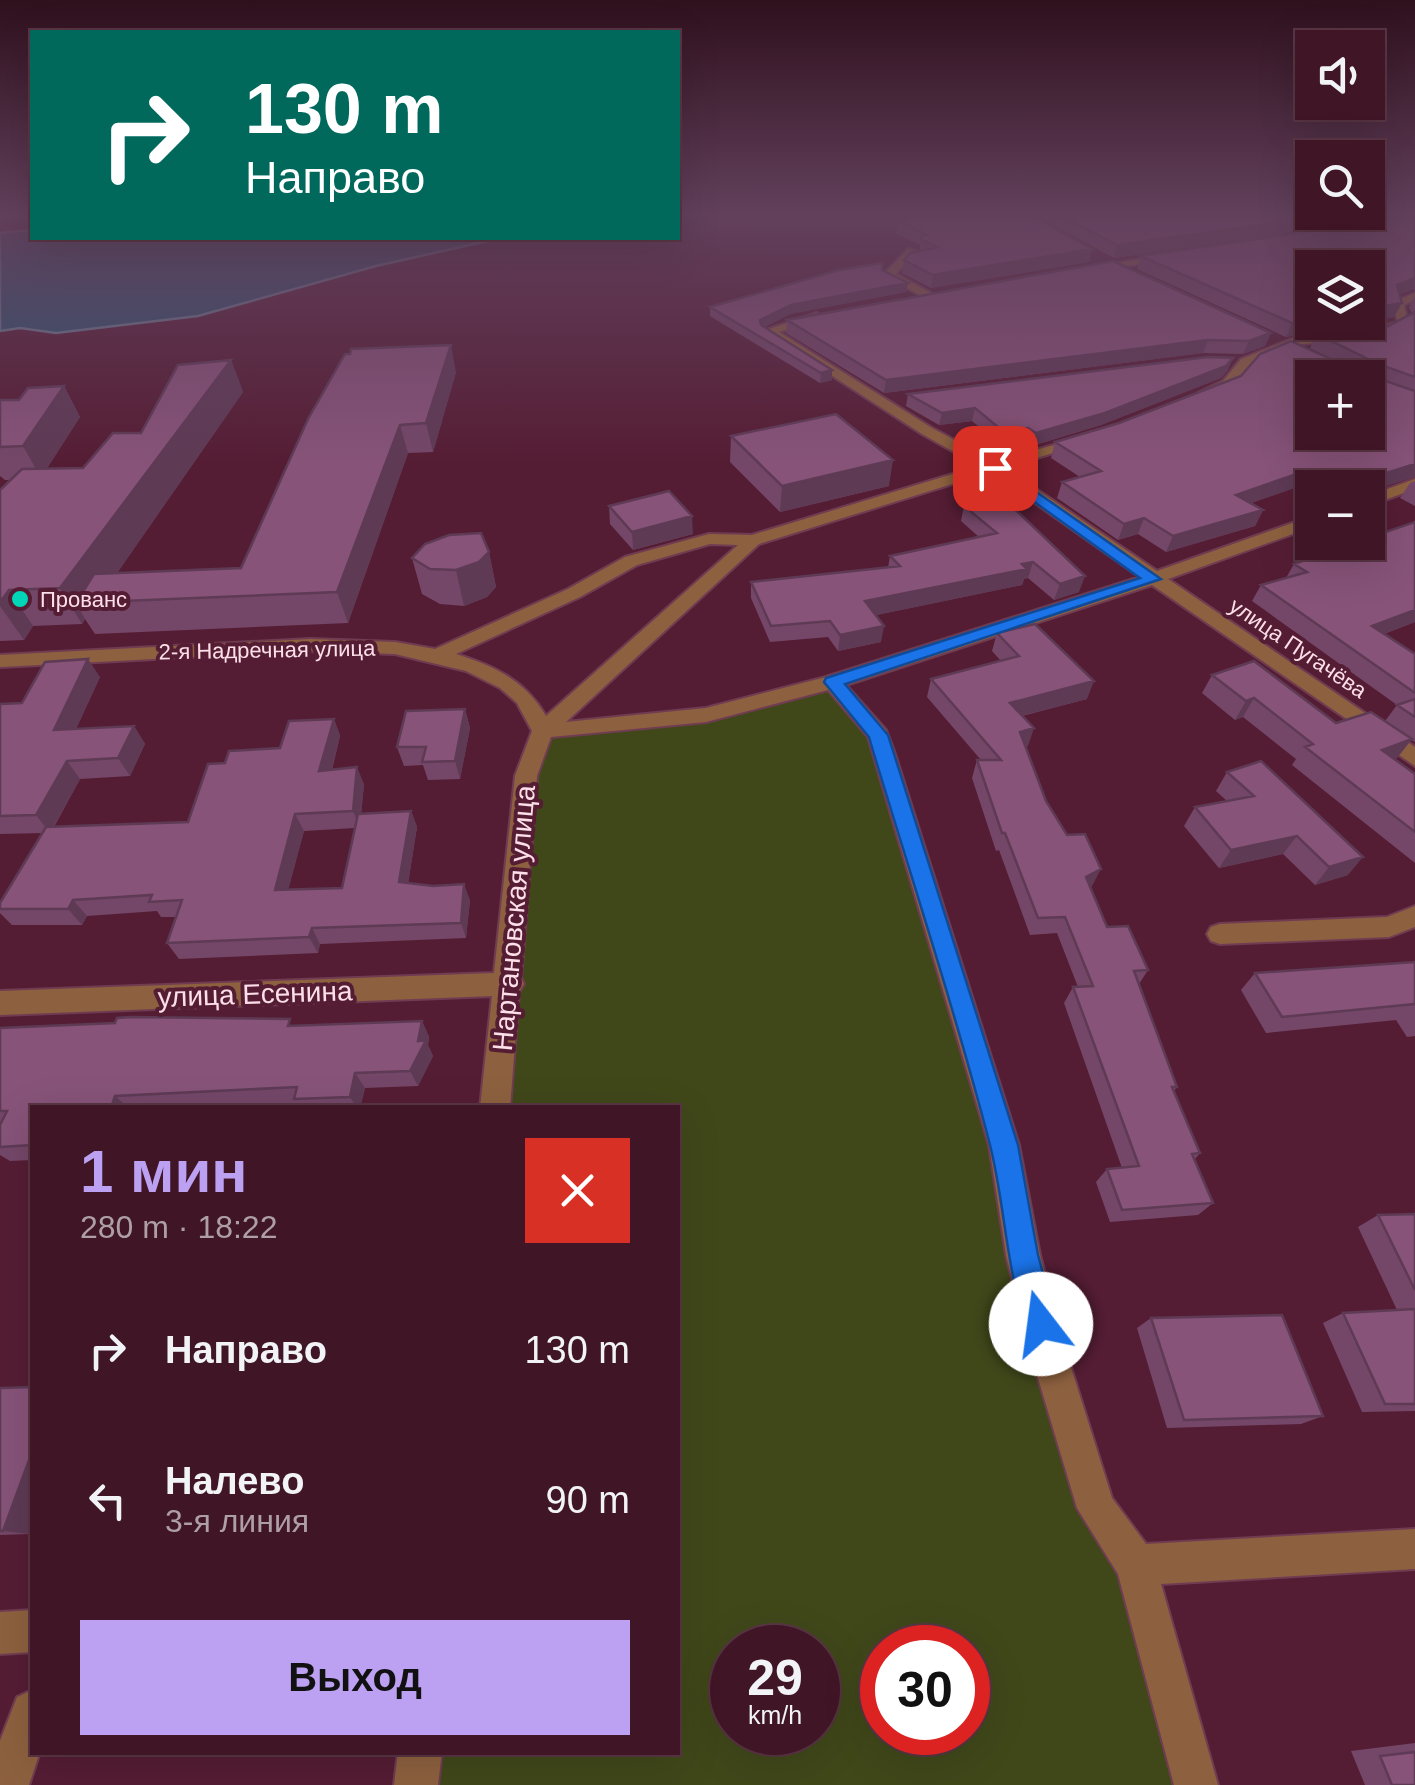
<!DOCTYPE html>
<html lang="ru">
<meta charset="utf-8">
<style>
:root{--surface:#401627;--page:#4b2333;--text:#f1f3f6;--muted:#ae9fa7;--line:#593544;--accent:#bca0f2}
body{margin:0;font-family:Helvetica,sans-serif;background:var(--page);color:var(--text);height:100vh;display:flex;flex-direction:column;font-size:38px;white-space:nowrap}
*{box-sizing:border-box;margin:0}
p{font-size:32px;color:var(--muted)}
.icon{flex:none;width:55px;height:55px;fill:none;stroke:currentColor;stroke-width:2;stroke-linecap:round;stroke-linejoin:round}
.map{position:relative;flex:1;overflow:hidden}
.sheet{position:absolute;left:30px;top:1105px;width:650px;height:650px;display:flex;flex-direction:column;background:var(--surface);border-radius:0px;box-shadow:0 10px 40px #0002,0 0 0 2px var(--line)}
.sheet>*{flex:none}
.hud{position:absolute;left:30px;top:30px;width:650px;height:210px;border-radius:0px;box-shadow:0 10px 40px #0002,0 0 0 2px var(--line);background:#00695c;color:#fff;overflow:hidden}
.fabs{position:absolute;left:1295px;top:30px;display:grid;gap:20px}
.fabs a{display:grid;place-items:center;width:90px;height:90px;border-radius:0px;background:var(--surface);box-shadow:0 10px 40px #0002,0 0 0 2px var(--line);font-size:50px}
.speed{position:absolute;left:710px;top:1625px;display:flex;gap:20px;font-size:50px;font-weight:700;text-align:center}
.speed>*{display:grid;place-content:center;width:130px;height:130px;border-radius:50%;background:var(--surface);box-shadow:0 10px 40px #0002,0 0 0 2px var(--line);line-height:1}
.speed small{font-size:25px;font-weight:400}
.speed .limit{border:15px solid #d22;background:#fff;color:#111}
.pin{position:absolute;display:grid;place-items:center;width:85px;height:85px;color:#fff;margin:-42px;border-radius:20px;box-shadow:0 5px 15px #0006}
.me{position:absolute;width:110px;margin:-55px;rotate:345deg;stroke-linejoin:round;filter:drop-shadow(0 0 8px #0008)}
.turn{display:flex;align-items:center;gap:35px;height:210px;padding:0 50px;font-size:45px}
.turn .icon{width:130px;height:130px;stroke-width:2.5}
.turn b{display:block;font-size:70px;line-height:85px}
.round{display:grid;place-items:center;flex:none;width:105px;height:105px;border-radius:0px;background:var(--page)}
.summary{display:flex;align-items:center;justify-content:space-between;height:170px;padding:0 50px}
h1{font-size:60px;font-weight:700;line-height:75px;color:var(--accent)}
.primary-button{display:flex;gap:20px;margin-top:auto;padding:20px 50px}
.primary-button a{flex:1;height:115px;border-radius:0px;background:var(--accent);color:#111;font-size:40px;font-weight:700;line-height:115px;text-align:center}
ul{padding:0;list-style:none}
li{display:flex;align-items:center;gap:30px;height:150px;padding:0 50px}
li div{flex:1}
li b{display:block;font-size:38px}
li em{font-style:normal}
.map>svg:first-child{display:block}
</style>
<div class="map">
<svg width="1415" height="1785" viewBox="0 0 1415 1785">
<rect width="100%" height="100%" fill="#551d34"/>
<path fill="#40481a" fill-rule="evenodd" d="M833,682L865,719L1023,1255L1196,1785H416L420,1753L678,1752V1108L495,1107L518,861L543,731L667,721ZM732,1648H818V1732H732ZM882,1648H968V1732H882Z"/>
<path fill="#295671" stroke="#687f95" stroke-width="2.5" d="M32,230V238H501L376,266L198,316L56,333L20,328L0,331V233Z"/>
<g fill="none" stroke-linecap="round" stroke-linejoin="round">
<defs>
<path id="minor" d="M0,214H32V219L0,218Z
M908,249L917,251L896,274L933,294V298H925L883,275Z
M1171,254L1175,259L1087,272L1081,269Z
M1415,293V300L1404,305L1409,327L1363,339L1303,344L1251,365L1233,387L1205,397L1198,393L1223,381L1241,359L1297,337L1363,331L1398,322L1391,303Z
M817,313L821,320L779,332L932,428L994,461L1088,436V442L1005,468L1157,571L1312,516V527L1168,579L1415,747V766L1152,585L846,685L886,730L895,754L1019,1145L1040,1255L1068,1358L1112,1498L1146,1544L1415,1529V1569L1161,1584L1218,1785H1174L1118,1574L1077,1508L1032,1358L1006,1255L989,1145L868,737L828,690L706,722L551,737L537,776L521,978L524,984L519,992L510,1108H480L492,996L0,1015V991L494,973L515,776L532,731L517,703L500,688L466,671L395,654L310,651L0,667V655L310,639L395,642L435,649L568,589L625,557L709,534L752,535L979,466L922,434L763,331ZM991,472L1140,577L826,677L706,708L566,722L759,544ZM710,544L738,545L546,716C525,680 494,666 456,654L580,597L637,565Z
M1415,479V489L1368,506V496Z
M1415,906V927L1389,937L1220,944L1211,941L1207,934L1211,927L1220,924L1387,917Z
M32,1610V1652L0,1654V1612Z
M32,1690V1752H40L29,1785H0V1741L17,1697Z
M398,1752H442L438,1785H394Z"/>
</defs>
<use href="#minor" stroke="#703c51" stroke-width="4"/>
<use href="#minor" fill="#8d613f" fill-rule="evenodd"/>
</g>
<path fill="#744768" fill-rule="evenodd" d="M929,214H1029L1092,249L1089,262L931,288L902,273L904,260L920,251V245L896,233L898,220L931,215Z
M1033,214H1415L1114,258Z
M1415,216V292L1414,289L1399,295L1402,303L1394,317L1368,322V268L1312,322H1363L1286,337L1137,269L1141,256Z
M906,292L790,314L765,327L832,380L820,383L710,316V307Z
M1415,296V477L1368,488H1312V492L1300,486L1251,503L1263,510L1255,526L1166,552L1138,534L1118,540L1057,498L1062,482L1080,477L1051,458L1055,442L1331,359L1310,348L1317,334L1386,327L1412,314L1409,307Z
M787,320L1271,333L1265,346L1243,354L1203,353L884,393L786,333Z
M231,360L243,392L117,573L241,568L456,372L433,452L408,453L348,623L95,634L85,619L82,624L33,626L24,640L0,641V490L11,480H5L0,476V400H19L64,386L80,417L47,468H83L141,433Z
M1228,370L1221,378L1101,425L1032,446L1024,441L1001,445L972,421L939,425L906,406L908,394Z
M731,436L889,486L780,512L730,462Z
M1415,481V506L1400,498L1410,483Z
M609,506L693,534L633,550L610,524Z
M964,506L1079,592L1054,600L1028,578L1024,579L1022,585L876,615L881,642L838,651L828,637L770,642L751,598V582L888,568L890,556L979,537L961,521Z
M1415,522V622L1384,634L1415,654V742L1411,740L1397,758L1394,759L1415,774V863L1292,765L1296,759L1243,717L1235,720L1202,693L1212,675L1336,723L1385,721L1397,705L1252,601L1261,585L1286,578L1294,564Z
M489,552L496,587L487,597L464,606L440,604L422,594L412,558Z
M997,633L1087,699L1022,716L1028,746L1025,747L1046,801L1092,886L1090,887L1107,927L1148,970L1139,984L1177,1087L1174,1091L1200,1153L1194,1160L1213,1203L1198,1215L1110,1222L1096,1182L1107,1169L1122,1168L1064,1003L1073,987H1078L1057,933L1030,935L999,850L996,851L972,778L977,760H981L927,697L931,679L1001,661L992,651Z
M100,677L76,729L134,726L145,744L130,776L80,779L54,827L188,822L225,763L280,748L334,719L340,736L332,770L364,784L361,814L411,811L417,827L408,883L470,900L466,938L320,944L318,953L179,959L167,943L176,917H161L157,911L87,916L82,925H12L0,913V903L43,833L0,834V704L22,703ZM355,828L342,888L288,889L304,831Z
M465,709L470,728L460,779L428,780L423,765L404,766L397,747Z
M1227,772L1348,875L1315,885L1283,854L1219,868L1184,826L1195,807L1227,801L1216,791Z
M1415,962V1036L1407,1037L1396,1020L1266,1033L1241,990L1255,973Z
M422,1021L429,1037L428,1045L433,1056L418,1086L365,1088L360,1108H300L296,1103L192,1108H32V1160L10,1161L0,1155V1028L295,1026Z
M1415,1214V1411L1362,1412L1323,1323L1343,1313L1397,1310L1358,1227L1378,1215Z
M1151,1318L1323,1416L1301,1424L1167,1428L1137,1328Z
M32,1387V1526L30,1534L0,1535V1388Z
M1415,1743V1785H1365L1351,1751Z"/>
<path fill="#5e3a55" d="M1339,214H1415L1114,258L1117,245Z
M1092,249L1089,262L931,288L933,275Z
M1415,278L1414,289L1390,298L1397,285Z
M908,283L906,292L790,314L760,329V320L791,305Z
M1402,303L1394,317L1368,322V309Z
M1312,319V322H1363L1286,337L1292,323Z
M1271,333L1265,346L1243,354L1249,341Z
M1208,340L1203,353L884,393L886,380Z
M451,345L456,372L433,452L426,423Z
M1233,358L1228,370L1221,378L1101,425L1032,446L1036,433Z
M231,360L243,392L97,602L76,603L85,619L82,624L60,588Z
M832,370V380L820,383L821,373Z
M64,386L80,417L41,478L23,446Z
M975,408L972,421L939,425L942,413Z
M400,425L408,453L348,623L337,592Z
M1028,428L1024,441L1001,445L1004,432Z
M893,460L889,486L780,512L782,486Z
M1415,464V477L1368,492V488H1341Z
M1308,470L1300,486L1228,511L1236,495Z
M1263,510L1255,526L1166,552L1173,536Z
M692,516L693,534L633,550L632,532Z
M1144,518L1138,534L1118,540L1124,524Z
M489,552L496,587L487,597L464,606L456,570Z
M1033,562L1028,578L1024,579L1022,585L863,618L865,601Z
M1085,576L1079,592L1054,600L1060,584Z
M9,590L33,626L24,640L0,606V602Z
M1415,610V622L1361,642L1372,626Z
M884,626L881,642L838,651L840,635Z
M88,659L100,677L67,748L54,730Z
M1094,681L1087,699L1004,720L1010,703Z
M1254,698L1243,717L1235,720L1246,701Z
M465,709L470,728L460,779L455,761Z
M334,719L340,736L327,788L319,771Z
M134,726L145,744L130,776L118,758Z
M1034,728L1028,746L1014,750L1020,732Z
M1412,739L1397,758L1368,769L1382,750Z
M67,761L80,779L50,833L36,815Z
M357,767L364,784L360,828L353,811Z
M411,811L417,827L406,898L399,882Z
M295,814L304,831L284,906L275,890Z
M1297,836L1283,854L1219,868L1231,850Z
M1363,857L1348,875L1315,885L1329,867Z
M1101,869L1092,886L1077,894L1086,877Z
M464,884L470,900L466,938L461,923Z
M73,900L87,916L82,925L68,909Z
M312,928L320,944L318,953L309,937Z
M422,1021L429,1037L428,1045L433,1056L418,1086L410,1071Z
M355,1073L365,1088L360,1108H357L350,1097Z
M115,1096L129,1108H111Z
M32,1452V1526L30,1534L3,1531Z"/>
<path fill="#875379" stroke="#5e3a55" stroke-width="2.5" fill-rule="evenodd" d="M936,214H1029L1092,249L933,275L904,260L910,253L938,247L922,240L921,236L927,235L898,220Z
M1058,214H1339L1117,245Z
M1415,216V278L1397,285L1402,303L1368,309V268H1312V319L1292,323L1141,256Z
M1113,261L1271,333L1249,341L1208,340L886,380L787,320Z
M882,263V270L908,283L791,305L760,320L761,325L832,370L821,373L710,307L839,270Z
M1415,312V377L1373,362L1374,377L1415,391V464L1342,487L1308,470L1236,495L1263,510L1173,536L1144,518L1124,524L1062,482L1101,471L1055,442L1119,423L1241,376L1260,354L1291,341L1349,367H1369L1370,360L1317,334L1386,327ZM1312,378H1368V432H1312Z
M451,345L426,423L400,425L337,592L76,603L94,574L241,568L308,419L345,354H350L351,349Z
M1208,357L1233,358L1226,366L1105,413L1036,433L1028,428L1004,432L975,408L942,413L908,394Z
M231,360L60,588L9,590L0,602V490L22,469L83,468L113,433H141L178,365Z
M64,386L23,446L0,447V400H19L28,388Z
M836,414L893,460L782,486L731,436Z
M669,491L692,516L632,532L609,506Z
M1002,497L1085,576L1060,584L1033,562L1022,564L1027,569L865,601L884,626L840,635L830,621L771,626L751,582L900,566L890,556L997,533L964,506Z
M1415,522V610L1372,626L1415,654V693L1261,585L1307,572L1294,564L1356,542H1368V538Z
M481,533L489,552L479,562L456,570L430,569L412,558L425,544L449,535Z
M1035,624L1094,681L1010,703L1034,728L1020,732L1046,801L1067,835L1085,834L1101,869L1086,877L1107,927L1128,926L1148,970L1134,971L1177,1087H1172L1200,1153L1192,1154L1213,1203L1122,1210L1107,1169L1139,1166L1073,987L1093,986L1065,917L1038,918L1005,833H1002L977,760H1001L931,679L1019,656L997,633Z
M88,659L54,730L134,726L118,758L67,761L36,815L0,816V704L22,703L45,662Z
M1254,661L1336,723L1371,712L1412,739L1382,750L1415,774V832L1305,747L1313,744L1254,698L1246,701L1212,675Z
M1415,699V717L1397,705Z
M465,709L455,761L422,762L426,747H397L406,711Z
M334,719L319,771L357,767L353,811L295,814L275,890L342,888L358,814L411,811L399,882L433,886L464,884L461,923L312,928L309,937L167,943L182,900L149,902L152,895L73,900L68,909H0V903L46,827L188,822L208,764L225,763L229,751L280,748L289,721Z
M1261,761L1363,857L1329,867L1297,836L1231,850L1195,807L1254,796L1227,772Z
M1415,962V1004L1282,1017L1255,973Z
M130,1017L290,1019L288,1026L422,1021L418,1041L426,1040L410,1071L355,1073L350,1097L294,1099L297,1087L115,1096L111,1108H32V1145L0,1147V1125L7,1111H0V1028L115,1023L117,1018Z
M1415,1214V1290L1378,1215Z
M1415,1309V1404H1385L1343,1313Z
M1282,1315L1323,1416L1184,1420L1151,1318Z
M32,1387V1452L3,1531H0V1388Z
M1415,1752V1785H1392L1380,1756Z"/>
<linearGradient id="sky" x2="0" y2="1"><stop stop-color="#2f101d"/><stop offset="0.46" stop-color="#62405c"/><stop offset="1" stop-color="#62405c" stop-opacity="0"/></linearGradient>
<rect width="1415" height="464" fill="url(#sky)"/>
<path fill="#1a73e8" stroke="#114b97" stroke-width="2.5" d="M995,463L1161,579L845,684L888,735L1018,1145L1038,1255L1057,1324L1052,1335L1041,1339L1030,1335C1005,1273 1006,1205 989,1141C955,1011 913,883 874,754L869,737L824,682L826,678L1140,578L990,470L988,468Z"/>
<circle fill="#00d5b7" stroke="#551d34" stroke-width="4" cx="20" cy="599" r="10"/>
<g text-anchor="middle" dominant-baseline="central" stroke-width="8" stroke-linejoin="round" paint-order="stroke">
<g font-size="22" fill="#fcdfe8" stroke="#551d34" text-anchor="start">
<text x="40" y="599">Прованс</text>
</g>
<g font-size="22" fill="#fcdfe8" stroke="#551d34">
<text transform="translate(1298 648) rotate(34)">улица Пугачёва</text>
<text transform="translate(267 650) rotate(-1)">2-я Надречная улица</text>
</g>
<g font-size="28" fill="#fcdfe8" stroke="#551d34">
<text transform="translate(514 918) rotate(-85)">Нартановская улица</text>
<text transform="translate(255 994) rotate(-2)">улица Есенина</text>
</g>
</g>
</svg>
<div class="fabs">
<a><svg class="icon" aria-label="sound" viewBox="0 0 24 24"><path d="M4 9h4l5-4v14l-5-4H4zM17 9q2 3 0 6"/></svg></a>
<a><svg class="icon" aria-label="search" viewBox="0 0 24 24"><circle cx="10" cy="10" r="6"/><path d="M15 15l6 6"/></svg></a>
<a><svg class="icon" aria-label="layers" viewBox="0 0 24 24"><path d="M12 4l9 5-9 5-9-5zM3 14l9 5 9-5"/></svg></a>
<a>+</a>
<a>−</a>
</div>
<div class="speed"><div>29<small>km/h</small></div><div class="limit">30</div></div>
<div class="pin" style="left:995px;top:468px;background:#d93025"><svg class="icon" aria-label="arrive" viewBox="0 0 24 24"><path d="M6 21V4h12l-3 4 3 4H6"/></svg></div>
<svg class="me" style="left:1041px;top:1324px" viewBox="-20 -20 40 40"><circle r="19" fill="#fff"/><path d="M0-13L10 11 0 6-10 11z" fill="#1a73e8"/></svg>
<div class="hud">
<div class="turn"><svg class="icon" aria-label="right" viewBox="0 0 24 24"><path d="M7 20v-9h11M14 6l5 5-5 5"/></svg><div><b>130 m</b>Направо</div></div>
</div>
<section class="sheet">
<div class="summary"><div><h1>1 мин</h1><p>280 m · 18:22</p></div><a class="round" style="background:#d93025;color:#fff"><svg class="icon" aria-label="close" viewBox="0 0 24 24"><path d="M6 6l12 12M18 6L6 18"/></svg></a></div>
<ul>
<li><svg class="icon" aria-label="right" viewBox="0 0 24 24"><path d="M7 20v-9h11M14 6l5 5-5 5"/></svg><div><b>Направо</b></div><em>130 m</em></li>
<li><svg class="icon" aria-label="left" viewBox="0 0 24 24"><path d="M17 20v-9H6M10 6l-5 5 5 5"/></svg><div><b>Налево</b><p>3-я линия</p></div><em>90 m</em></li>
</ul>
<div class="primary-button"><a>Выход</a></div>
</section>
</div>
